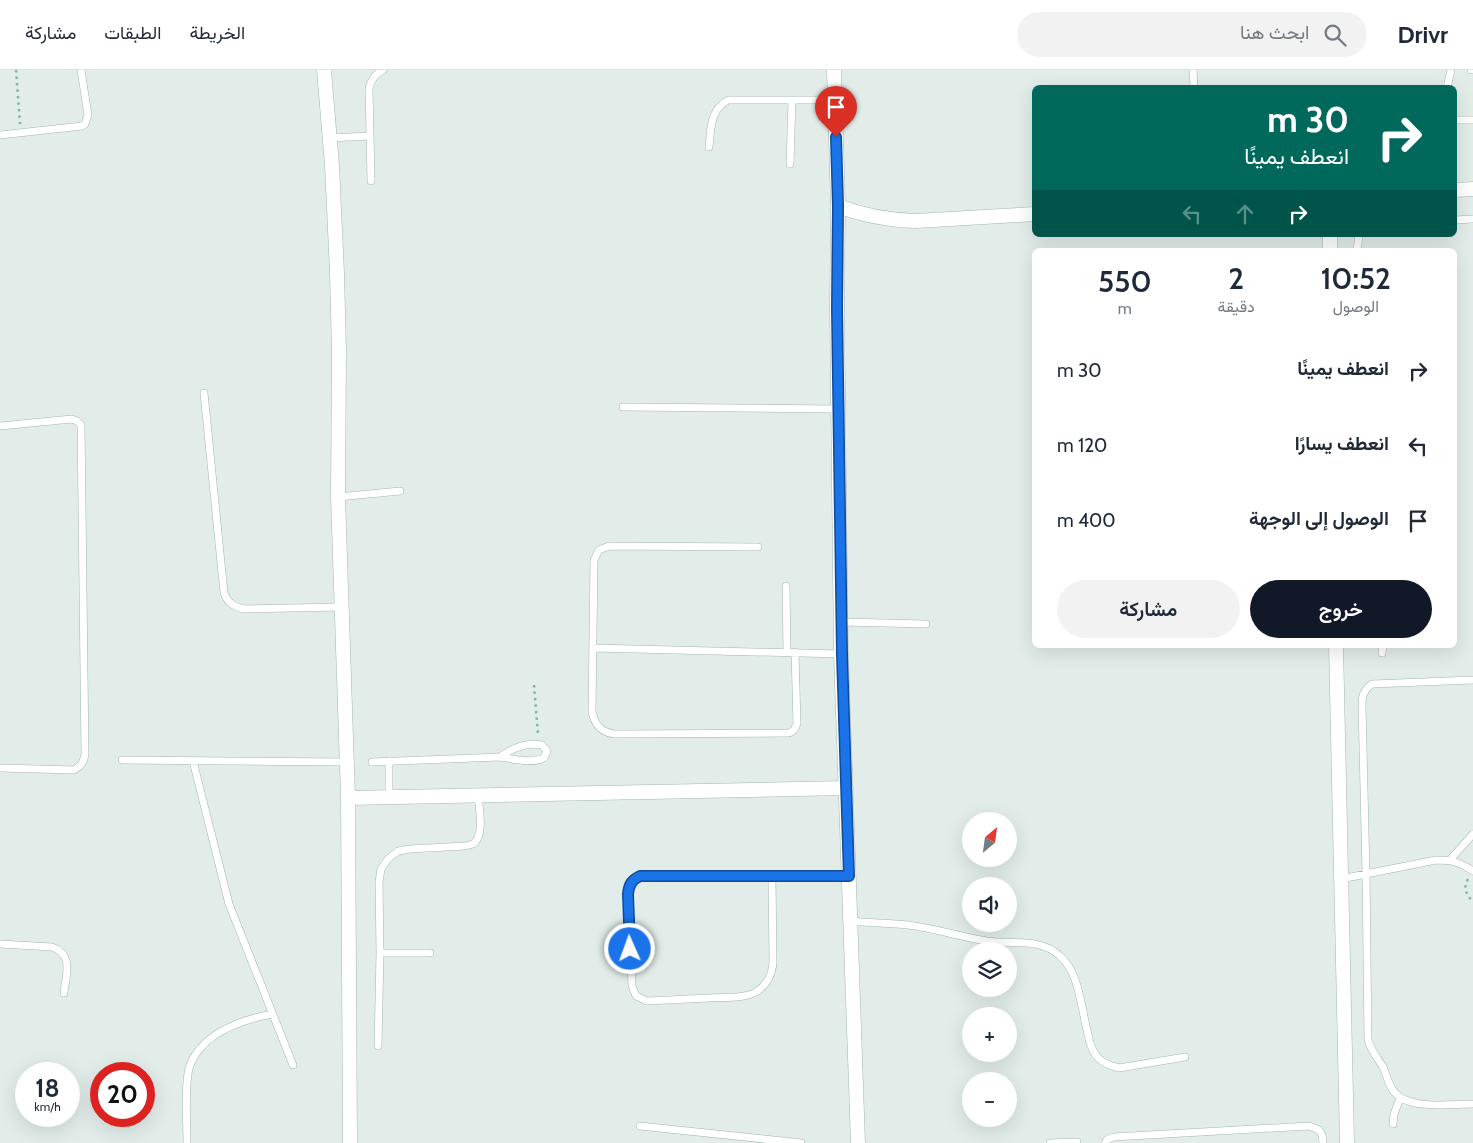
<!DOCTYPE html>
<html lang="ar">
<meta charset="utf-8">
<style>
:root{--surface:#fff;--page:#f2f2f3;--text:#1f2937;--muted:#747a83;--line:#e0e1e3;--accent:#111827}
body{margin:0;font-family:Cabin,Vazirmatn,sans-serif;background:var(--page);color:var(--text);direction:rtl;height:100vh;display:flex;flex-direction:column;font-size:19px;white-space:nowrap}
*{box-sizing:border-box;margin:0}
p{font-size:16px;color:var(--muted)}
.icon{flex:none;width:28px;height:28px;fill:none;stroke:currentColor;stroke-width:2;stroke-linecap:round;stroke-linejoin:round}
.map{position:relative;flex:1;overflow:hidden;direction:ltr}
.details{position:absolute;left:1032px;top:178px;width:425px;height:400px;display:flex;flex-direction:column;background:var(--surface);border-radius:8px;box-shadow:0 5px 20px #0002;direction:rtl}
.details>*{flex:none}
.banner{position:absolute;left:1032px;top:15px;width:425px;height:152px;border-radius:8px;box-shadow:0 5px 20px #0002;direction:rtl;background:#00695c;color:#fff;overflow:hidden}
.needle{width:32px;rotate:29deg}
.tools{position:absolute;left:962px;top:742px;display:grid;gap:10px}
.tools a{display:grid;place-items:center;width:55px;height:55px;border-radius:50%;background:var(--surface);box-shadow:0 5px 20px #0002;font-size:25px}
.speed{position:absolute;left:15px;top:992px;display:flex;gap:10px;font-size:25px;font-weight:700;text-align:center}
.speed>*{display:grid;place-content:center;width:65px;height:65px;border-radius:50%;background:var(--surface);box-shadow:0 5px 20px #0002;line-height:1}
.speed small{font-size:12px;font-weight:400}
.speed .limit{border:8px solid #d22;background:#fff;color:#111}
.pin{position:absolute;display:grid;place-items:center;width:42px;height:42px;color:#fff;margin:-51px -21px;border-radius:50% 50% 50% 0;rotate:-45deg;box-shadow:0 0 5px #0007}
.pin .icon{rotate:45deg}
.me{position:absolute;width:55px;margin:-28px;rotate:358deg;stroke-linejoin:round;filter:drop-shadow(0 0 4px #0008)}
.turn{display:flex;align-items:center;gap:18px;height:105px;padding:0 25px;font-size:22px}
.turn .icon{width:65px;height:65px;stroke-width:2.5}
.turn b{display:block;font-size:35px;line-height:42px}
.lanes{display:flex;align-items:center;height:48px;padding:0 25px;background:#0003;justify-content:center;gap:25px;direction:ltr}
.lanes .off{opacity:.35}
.eta{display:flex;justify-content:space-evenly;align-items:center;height:85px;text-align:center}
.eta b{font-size:30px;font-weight:600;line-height:35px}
.cta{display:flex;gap:10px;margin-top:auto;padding:10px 25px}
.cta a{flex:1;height:58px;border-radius:30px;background:var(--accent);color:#fff;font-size:20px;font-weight:600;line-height:58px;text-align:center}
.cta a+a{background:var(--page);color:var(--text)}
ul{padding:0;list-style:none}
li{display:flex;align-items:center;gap:15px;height:75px;padding:0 25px}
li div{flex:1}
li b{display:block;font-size:19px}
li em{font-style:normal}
header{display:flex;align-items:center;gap:30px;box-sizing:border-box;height:70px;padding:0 25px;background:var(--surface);border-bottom:1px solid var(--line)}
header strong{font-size:24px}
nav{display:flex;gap:28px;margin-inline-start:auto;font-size:18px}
.search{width:350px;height:45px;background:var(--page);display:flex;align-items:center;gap:12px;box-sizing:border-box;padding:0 18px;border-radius:28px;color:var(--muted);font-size:19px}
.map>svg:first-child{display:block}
</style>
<header>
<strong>Drivr</strong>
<div class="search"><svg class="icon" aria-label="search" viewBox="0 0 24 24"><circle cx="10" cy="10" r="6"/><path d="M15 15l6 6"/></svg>ابحث هنا</div>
<nav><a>الخريطة</a><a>الطبقات</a><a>مشاركة</a></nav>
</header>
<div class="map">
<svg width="1473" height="1073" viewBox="0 0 1473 1073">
<rect width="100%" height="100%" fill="#e2edea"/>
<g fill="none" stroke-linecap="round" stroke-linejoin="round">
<defs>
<path id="lane" d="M1193,0L1194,18
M1471,0H1473
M1447,18L1451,0
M1455,50H1473
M0,65L82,56L85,54L88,45L81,0
M330,68L370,66
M709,77C711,58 710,40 728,30H835
M790,94L792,30
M371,111L369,18C372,9 375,4 383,0
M1455,150L1473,149
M1357,180L1359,165
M204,323L224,523C228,533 233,536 244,539L341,537
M623,337L838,339
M0,356L72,349L77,351L81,355L85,684C84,692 81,696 74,700L0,698
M338,427L400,421
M758,477L609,476L599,480L594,490L592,642C595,655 601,662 614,664L789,663L794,660L797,654L795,582
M786,516L787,582
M841,552L926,554
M593,578L841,584
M1382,583L1383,575
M1473,610L1372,614C1364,620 1362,625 1362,635L1366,803L1368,970C1371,981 1377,987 1383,997C1386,1004 1388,1012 1392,1019C1406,1041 1449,1034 1473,1034
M122,690L346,692
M193,691L229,834L293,995
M372,692L500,687C513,689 532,694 544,688L547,681L542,675C527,672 512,678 500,687
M389,727V691
M1450,790L1473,764
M772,806L773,893C772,905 767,915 756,922C743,929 724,927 709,928C689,929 668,930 647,931L636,926L632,916L628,824C629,811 636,806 648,805L849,806
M1341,809L1436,790C1453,790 1459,792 1473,801
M850,851C869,853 889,853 908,855C934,858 960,867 987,871C1011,875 1040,867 1060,886C1079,902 1081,937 1087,960C1089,970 1091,980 1098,988C1104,994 1111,996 1119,998L1185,987
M0,874L52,877C74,885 66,904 64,923
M380,883H430
M378,976L380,883L379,812L381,799L388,789L398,781L410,779L465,776C466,776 472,774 473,774C485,766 479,738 478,725
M1393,1054L1394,1044L1400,1028
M640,1056L801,1073
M187,1073C187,1054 184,1012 190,995C203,963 241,950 272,944
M1050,1073L1077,1072
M1105,1073L1107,1070L1113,1067L1309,1056L1319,1060L1322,1065L1323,1073"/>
<path id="street" d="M324,0L332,95L337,203L339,281L338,427L348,728L350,1073
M834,0L838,136L837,238L841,584L858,1073
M1455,120L1473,119
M838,136C864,146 888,150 916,151L1035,144
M1330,165V180
M1336,575L1347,1073
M348,728L846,718"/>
</defs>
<use href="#lane" stroke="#a4b5b2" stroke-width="8"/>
<use href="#street" stroke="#a4b5b2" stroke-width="15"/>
<path stroke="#81b3ab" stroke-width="2.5" stroke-dasharray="2.5 4" stroke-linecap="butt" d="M16,0L20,54
M534,615L538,665
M1468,809C1463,818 1466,824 1473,832"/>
<use href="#lane" stroke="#fff" stroke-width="7"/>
<use href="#street" stroke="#fff" stroke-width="14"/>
</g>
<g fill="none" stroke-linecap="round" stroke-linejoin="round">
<defs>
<path id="route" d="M630,879L628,824C629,814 632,810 640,806H849L842,584L837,238L838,136L836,67"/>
</defs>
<use href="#route" stroke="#114b97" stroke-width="12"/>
<use href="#route" stroke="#1a73e8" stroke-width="9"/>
</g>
</svg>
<div class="tools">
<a><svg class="needle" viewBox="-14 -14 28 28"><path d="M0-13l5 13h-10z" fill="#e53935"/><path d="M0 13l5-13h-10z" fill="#747a83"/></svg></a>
<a><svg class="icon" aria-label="sound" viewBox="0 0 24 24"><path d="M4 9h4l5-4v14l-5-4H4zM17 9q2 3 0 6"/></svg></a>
<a><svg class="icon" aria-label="layers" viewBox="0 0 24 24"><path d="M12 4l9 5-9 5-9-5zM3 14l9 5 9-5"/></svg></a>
<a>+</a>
<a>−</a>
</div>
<div class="speed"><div>18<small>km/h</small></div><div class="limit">20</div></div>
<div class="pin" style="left:836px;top:67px;background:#d93025"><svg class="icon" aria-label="arrive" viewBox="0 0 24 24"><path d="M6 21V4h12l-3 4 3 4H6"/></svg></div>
<svg class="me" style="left:630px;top:879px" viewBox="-20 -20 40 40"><circle r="17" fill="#1a73e8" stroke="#fff" stroke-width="3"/><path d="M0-11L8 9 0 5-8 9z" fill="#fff"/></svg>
<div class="banner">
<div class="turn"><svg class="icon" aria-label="right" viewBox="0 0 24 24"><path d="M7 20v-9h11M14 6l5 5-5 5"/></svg><div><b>30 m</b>انعطف يمينًا</div></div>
<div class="lanes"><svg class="icon off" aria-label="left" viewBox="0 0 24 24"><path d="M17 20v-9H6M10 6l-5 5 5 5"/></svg><svg class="icon off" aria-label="ahead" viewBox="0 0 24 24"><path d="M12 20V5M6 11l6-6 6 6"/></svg><svg class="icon" aria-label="right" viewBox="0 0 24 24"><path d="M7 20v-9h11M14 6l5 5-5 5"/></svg></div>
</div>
<section class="details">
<div class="eta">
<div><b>10:52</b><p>الوصول</p></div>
<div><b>2</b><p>دقيقة</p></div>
<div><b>550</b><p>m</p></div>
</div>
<ul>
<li><svg class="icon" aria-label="right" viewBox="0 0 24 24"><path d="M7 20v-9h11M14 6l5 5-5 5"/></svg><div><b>انعطف يمينًا</b></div><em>30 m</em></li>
<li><svg class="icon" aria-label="left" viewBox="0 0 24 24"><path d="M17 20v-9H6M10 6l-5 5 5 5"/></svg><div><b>انعطف يسارًا</b></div><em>120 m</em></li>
<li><svg class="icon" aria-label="arrive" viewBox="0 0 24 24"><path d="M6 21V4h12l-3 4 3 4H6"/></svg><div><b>الوصول إلى الوجهة</b></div><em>400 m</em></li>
</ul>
<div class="cta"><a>خروج</a><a>مشاركة</a></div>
</section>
</div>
